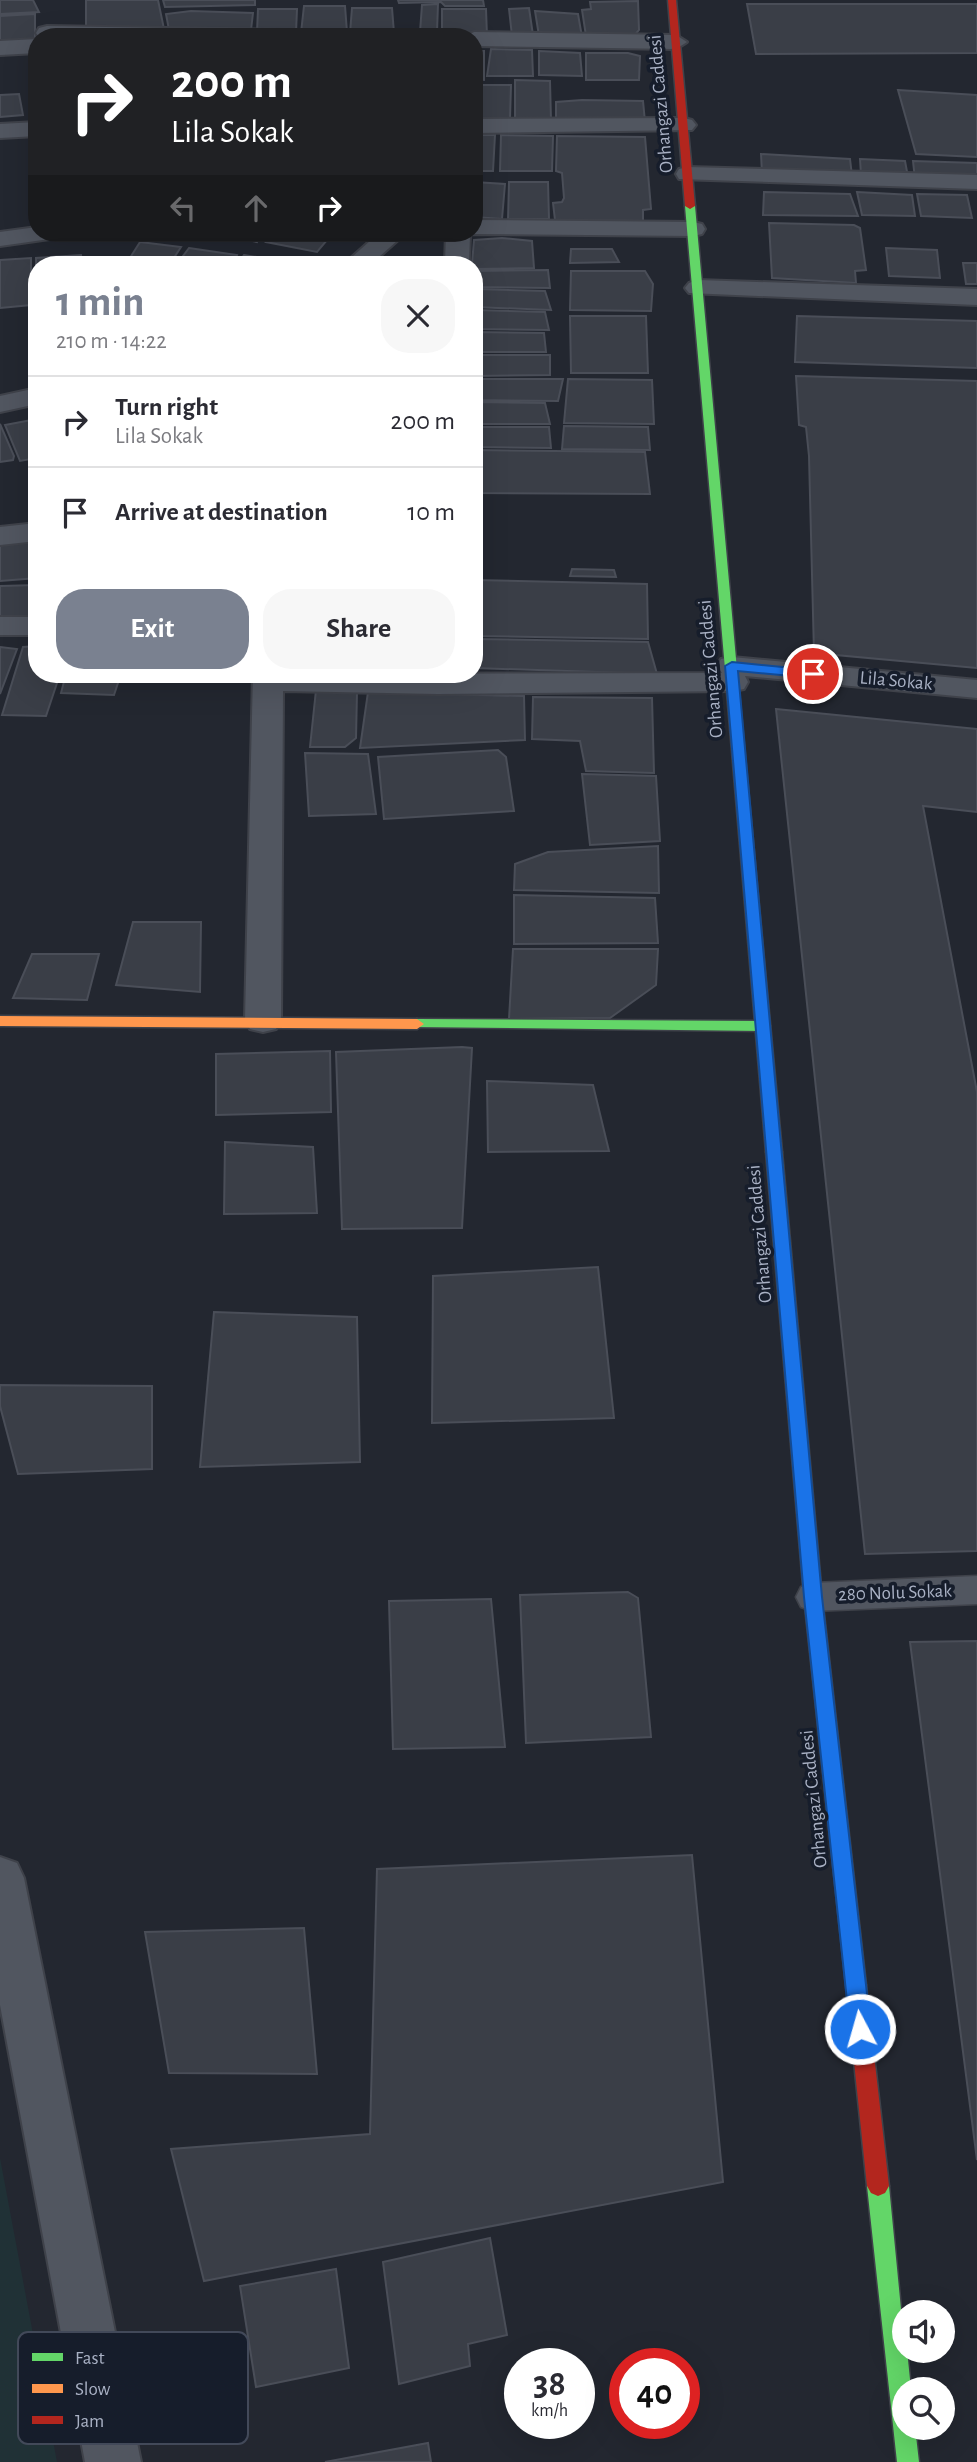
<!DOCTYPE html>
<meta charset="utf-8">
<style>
:root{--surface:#fff;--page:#f7f7f7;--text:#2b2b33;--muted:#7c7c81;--line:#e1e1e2;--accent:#7a8190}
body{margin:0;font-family:"Alegreya Sans",sans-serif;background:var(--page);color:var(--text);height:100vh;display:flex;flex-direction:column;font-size:26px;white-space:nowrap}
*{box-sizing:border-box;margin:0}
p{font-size:23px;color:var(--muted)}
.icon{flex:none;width:38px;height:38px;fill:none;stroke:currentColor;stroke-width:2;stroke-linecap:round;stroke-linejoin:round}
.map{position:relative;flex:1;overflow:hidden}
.drawer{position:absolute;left:28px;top:256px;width:455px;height:427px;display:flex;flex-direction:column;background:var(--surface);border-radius:28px;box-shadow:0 7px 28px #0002}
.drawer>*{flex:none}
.hud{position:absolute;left:28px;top:28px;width:455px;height:214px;border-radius:28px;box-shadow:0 7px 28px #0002;background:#202124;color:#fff;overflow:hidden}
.controls{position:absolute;left:892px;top:2300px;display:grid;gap:14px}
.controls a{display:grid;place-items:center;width:63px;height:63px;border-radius:50%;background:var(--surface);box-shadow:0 7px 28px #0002;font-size:35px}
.speed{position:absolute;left:504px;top:2348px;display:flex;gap:14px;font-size:35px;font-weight:700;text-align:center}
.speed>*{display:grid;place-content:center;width:91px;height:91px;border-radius:50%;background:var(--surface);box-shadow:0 7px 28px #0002;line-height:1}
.speed small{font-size:18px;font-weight:400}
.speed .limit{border:10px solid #d22;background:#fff;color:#111}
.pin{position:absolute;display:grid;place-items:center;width:60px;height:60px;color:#fff;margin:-30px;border:4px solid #fff;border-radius:50%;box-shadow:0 2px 7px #0007}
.me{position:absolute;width:77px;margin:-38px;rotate:354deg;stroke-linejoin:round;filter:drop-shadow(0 0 5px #0008)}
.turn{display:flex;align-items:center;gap:24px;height:147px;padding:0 28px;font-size:32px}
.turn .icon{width:91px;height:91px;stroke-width:2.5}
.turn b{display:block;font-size:49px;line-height:60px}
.lanes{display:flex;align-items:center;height:66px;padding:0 28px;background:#0003;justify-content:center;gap:35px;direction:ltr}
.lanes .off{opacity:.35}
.round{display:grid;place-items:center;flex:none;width:74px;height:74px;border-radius:28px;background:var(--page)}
.headline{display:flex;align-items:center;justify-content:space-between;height:119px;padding:0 28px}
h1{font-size:42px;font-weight:700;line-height:52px;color:var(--accent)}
.button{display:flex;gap:14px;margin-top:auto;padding:14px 28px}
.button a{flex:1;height:80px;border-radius:28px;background:var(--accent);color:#fff;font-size:28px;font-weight:700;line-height:80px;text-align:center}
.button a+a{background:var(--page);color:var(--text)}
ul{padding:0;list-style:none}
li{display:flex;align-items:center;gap:21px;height:91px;padding:0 28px;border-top:2px solid var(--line)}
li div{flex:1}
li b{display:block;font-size:26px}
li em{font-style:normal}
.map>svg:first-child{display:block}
</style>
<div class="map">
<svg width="977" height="2462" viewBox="0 0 977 2462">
<rect width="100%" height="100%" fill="#232730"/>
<path fill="#203136" d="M0,2158L57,2462H0Z"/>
<path fill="#3a3e47" stroke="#4a4e58" stroke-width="2" d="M0,0H33L39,12L0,14Z
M86,0H158L164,29H86Z
M163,0H255V5L165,7Z
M398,0H483L484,6H445L441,2L399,3Z
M638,1L639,30L634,36H586L582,10L591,9L590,2Z
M438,4L437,32H420L422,5Z
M747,4H977V53L756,54Z
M304,6H345L347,32L301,33Z
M352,8H392L394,33H350Z
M529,8L533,35L512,36L509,9Z
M258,9H297L296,33L257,32Z
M442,9H486L487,36H442Z
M191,11L253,13L251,30H169L166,14Z
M535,11L578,14L582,37L539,36Z
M35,14V39L0,42V16Z
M491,49L532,50L533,76H487Z
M474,51H484V80L474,79Z
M539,51L580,53L582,76L539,75Z
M586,53H628L640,56L639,80H586Z
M515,80L550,81L551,121L515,122Z
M477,85H511L510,119H474Z
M898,90L977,95V157L916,154Z
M19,94L23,115L0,117V95Z
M582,100L643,101L645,122L556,121V102Z
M474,135H495L493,171H474Z
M501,135L553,136L552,171H500Z
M557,136L645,137L651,209L643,210V221L555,220L553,203L562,202L564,198L562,173L556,171Z
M761,154L850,159L852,176L762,173Z
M860,159L905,161L908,177L861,175Z
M913,161L977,163V181L915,179Z
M474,182L505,184L502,219L474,217Z
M509,182H548L549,219H508Z
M764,192L850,194L858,216L763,215Z
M857,192L912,195L915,216L862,215Z
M917,194L967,195L972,218L921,216Z
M769,223L854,225L860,228L866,270L855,271L856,283L772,278Z
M213,233H262L257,242Z
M273,233H333L317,252L266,242Z
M502,238L532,241L534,268L474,269L472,264L474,240Z
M140,242L181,247L170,264L128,261Z
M189,248L237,255L233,264H177Z
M886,248L937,250L940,278L889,276Z
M571,249H612L619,262L570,263Z
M81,255L82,264H37V309L36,258Z
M244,255L287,262L284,264H238Z
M31,258V305L0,308V260Z
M963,263H977V284H966Z
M548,270L550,288L474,287V271Z
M571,271H645L653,284L651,311L570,310Z
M475,289L545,291L551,310L474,307Z
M475,310L545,312L549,330L475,329Z
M570,316H646L648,373H571Z
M797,316L977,321V368L795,362Z
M474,332L544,333L546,352H474Z
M474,355H550V375L474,376Z
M796,376L977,381V668L814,653L809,456L806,427L799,425Z
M474,379H563L558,401L474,400Z
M568,379L652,380L654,424L564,423Z
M474,402L545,403L550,424H474Z
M37,419V458L20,461L5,425Z
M0,424L14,456L13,460L0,462Z
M564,426L648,427L650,450L562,449Z
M474,427H549L551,448L474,447Z
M474,450L645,452L650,494L474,493Z
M37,540V578L0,581V544Z
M572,569L614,570L616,577L570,576Z
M474,580L647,584L648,639L474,636Z
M37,585V619L0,620V586Z
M474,639L648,642L657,674L474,668Z
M37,646V674H60L46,716L2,715L23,647Z
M0,647L17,649L0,694Z
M66,674H121L114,695L61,693Z
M167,674H210V678L166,682Z
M316,690L357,692L356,738L345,747H310Z
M368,692L524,696L525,740L360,748Z
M533,697L652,698L654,773L586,771L580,741L532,739Z
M776,709L977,729V812L923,806L977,1092V1551L865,1554Z
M498,750L506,757L514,811L384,819L378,757Z
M305,753L368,754L376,814L309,816Z
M582,774L656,776L660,841L590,845Z
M658,846L659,893L514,890L515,864L548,852Z
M514,895L655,898L658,943L514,944Z
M133,922H201L200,992L116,985Z
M513,949H658L656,985L610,1018L509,1019Z
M32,954H99L87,1000L13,998Z
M462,1047L472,1048L462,1228L342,1229L336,1052Z
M330,1051L331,1112L216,1115V1054Z
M487,1081L593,1085L609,1151L488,1152Z
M225,1142L313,1147L317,1213L224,1214Z
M598,1267L614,1418L432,1423L433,1276Z
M214,1312L357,1317L360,1462L200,1467Z
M0,1385L152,1386V1469L18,1474L0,1406Z
M628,1592L638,1598L651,1737L526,1743L520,1595Z
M491,1599L505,1747L393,1749L389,1601Z
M977,1641V2160L910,1642Z
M692,1855L723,2182L204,2281L171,2149L370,2134L377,1869Z
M304,1928L317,2074L169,2073L145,1932Z
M490,2238L507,2335L468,2344L470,2366L399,2384L383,2262Z
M336,2269L349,2368L256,2387L240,2286Z
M428,2443L431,2462H325Z"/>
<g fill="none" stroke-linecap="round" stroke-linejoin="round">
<defs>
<path id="lane" d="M977,1576V1604L813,1611L801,1607L796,1597L801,1587L813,1583Z"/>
<path id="street" d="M47,26L283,30L294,37H39L36,33L39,28Z
M474,32L676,35L687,42L676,49L474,46V37H464Z
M37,39V53L0,55V41Z
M684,118L692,120L696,125L692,130L474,133V119Z
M37,122V136L0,138V124Z
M688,167L977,175V189L679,179L676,174L679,169Z
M474,220L693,222L702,224L705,229L702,234L693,236L470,234L469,264H445L446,233H474Z
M37,227V233H60L57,238L0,246V232Z
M379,233H406L371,264H344Z
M698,280L977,289V305L689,293L685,288L689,283Z
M37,388V404L0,412V396Z
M37,523V541L0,545V527Z
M0,617H37V635H0Z
M732,657L977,680V698L745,676L748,682L744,689L733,691L438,694L283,691L281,1020L276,1029L263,1032L250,1029L245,1020L253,674L722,673L717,666L721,659Z
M0,1857L17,1863L24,1878L141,2462H85L0,2005Z"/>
<path id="fast" d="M690,203L695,206L739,692L733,696L727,692L685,206Z
M417,1019L763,1021L770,1026L763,1031L412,1027L410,1024L412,1021Z
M774,1147L782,1152L822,1597L866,1985L863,1992L856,1994L849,1992L846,1985L804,1597L766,1152Z
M878,2176L885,2179L889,2186L905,2350H907L911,2389H905V2427H915L919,2462H897L867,2186L871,2179Z"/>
<path id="slow" d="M733,688L739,692L782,1152L774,1157L766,1152L727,692Z
M0,1016L417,1019L424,1024L417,1029L0,1026Z"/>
<path id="jam" d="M668,0H676L695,206L690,209L685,206Z
M856,1976L863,1978L866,1985L889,2186L885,2193L878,2196L871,2193L867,2186L846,1985L849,1978Z"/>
</defs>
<use href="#lane" stroke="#3f424a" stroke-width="3"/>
<use href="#street" stroke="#3f424a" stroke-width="4"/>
<use href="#fast" stroke="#3f424a" stroke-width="3"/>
<use href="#slow" stroke="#3f424a" stroke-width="3"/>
<use href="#jam" stroke="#3f424a" stroke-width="3"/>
<use href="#lane" fill="#515660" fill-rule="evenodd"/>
<use href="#street" fill="#515660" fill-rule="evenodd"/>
<use href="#fast" fill="#63d668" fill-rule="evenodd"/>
<use href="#slow" fill="#ff974d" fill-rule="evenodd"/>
<use href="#jam" fill="#b3261e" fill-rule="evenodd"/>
</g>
<path fill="#1a73e8" stroke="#114b97" stroke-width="2" d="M732,662L813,670L820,674L813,678L738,671L822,1597L871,2029L868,2036L860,2039L853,2036L850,2029L804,1597L725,666Z"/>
<g text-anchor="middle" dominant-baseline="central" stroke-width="7" stroke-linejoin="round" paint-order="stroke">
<g font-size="19" fill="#a9b1c4" stroke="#161d2b">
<text transform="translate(661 104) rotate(-95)">Orhangazi Caddesi</text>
<text transform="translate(711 669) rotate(-95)">Orhangazi Caddesi</text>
<text transform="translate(896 681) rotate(5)">Lila Sokak</text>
<text transform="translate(760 1234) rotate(-95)">Orhangazi Caddesi</text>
<text transform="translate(895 1593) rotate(-2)">280 Nolu Sokak</text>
<text transform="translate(814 1799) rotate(-96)">Orhangazi Caddesi</text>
</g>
</g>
<rect x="18" y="2332" width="230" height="112" rx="10" fill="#161d2b" stroke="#424959" stroke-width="2"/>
<rect x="32" y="2353" width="31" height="8" fill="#63d668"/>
<rect x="32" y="2384" width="31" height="9" fill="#ff974d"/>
<rect x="32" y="2416" width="31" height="8" fill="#b3261e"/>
<g font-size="19" fill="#a9b1c4">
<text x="75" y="2364">Fast</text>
<text x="75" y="2395">Slow</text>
<text x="75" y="2427">Jam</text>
</g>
</svg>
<div class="controls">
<a><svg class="icon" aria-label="sound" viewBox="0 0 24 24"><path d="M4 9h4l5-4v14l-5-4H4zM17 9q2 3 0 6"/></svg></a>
<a><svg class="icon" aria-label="search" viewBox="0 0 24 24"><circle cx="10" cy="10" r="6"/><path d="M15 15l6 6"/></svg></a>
</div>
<div class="speed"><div>38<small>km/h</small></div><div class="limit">40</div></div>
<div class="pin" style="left:813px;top:674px;background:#d93025"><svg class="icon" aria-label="arrive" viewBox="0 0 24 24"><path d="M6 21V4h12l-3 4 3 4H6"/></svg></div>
<svg class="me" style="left:860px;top:2029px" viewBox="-20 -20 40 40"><circle r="17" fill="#1a73e8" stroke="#fff" stroke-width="3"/><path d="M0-11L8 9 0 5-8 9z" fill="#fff"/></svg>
<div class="hud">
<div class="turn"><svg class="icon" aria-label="right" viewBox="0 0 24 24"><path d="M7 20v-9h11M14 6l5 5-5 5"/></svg><div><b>200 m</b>Lila Sokak</div></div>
<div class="lanes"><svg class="icon off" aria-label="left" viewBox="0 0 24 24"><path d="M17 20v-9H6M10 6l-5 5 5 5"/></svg><svg class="icon off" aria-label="ahead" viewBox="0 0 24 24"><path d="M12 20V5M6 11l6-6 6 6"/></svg><svg class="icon" aria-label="right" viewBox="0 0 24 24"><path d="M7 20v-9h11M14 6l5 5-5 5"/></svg></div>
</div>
<section class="drawer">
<div class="headline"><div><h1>1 min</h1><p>210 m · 14:22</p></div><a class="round"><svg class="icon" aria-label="close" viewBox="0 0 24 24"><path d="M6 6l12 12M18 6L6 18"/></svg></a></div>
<ul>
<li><svg class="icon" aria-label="right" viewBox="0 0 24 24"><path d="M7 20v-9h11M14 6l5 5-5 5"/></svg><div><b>Turn right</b><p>Lila Sokak</p></div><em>200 m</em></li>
<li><svg class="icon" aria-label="arrive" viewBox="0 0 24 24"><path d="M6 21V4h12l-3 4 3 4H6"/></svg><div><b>Arrive at destination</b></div><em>10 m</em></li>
</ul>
<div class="button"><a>Exit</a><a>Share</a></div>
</section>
</div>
